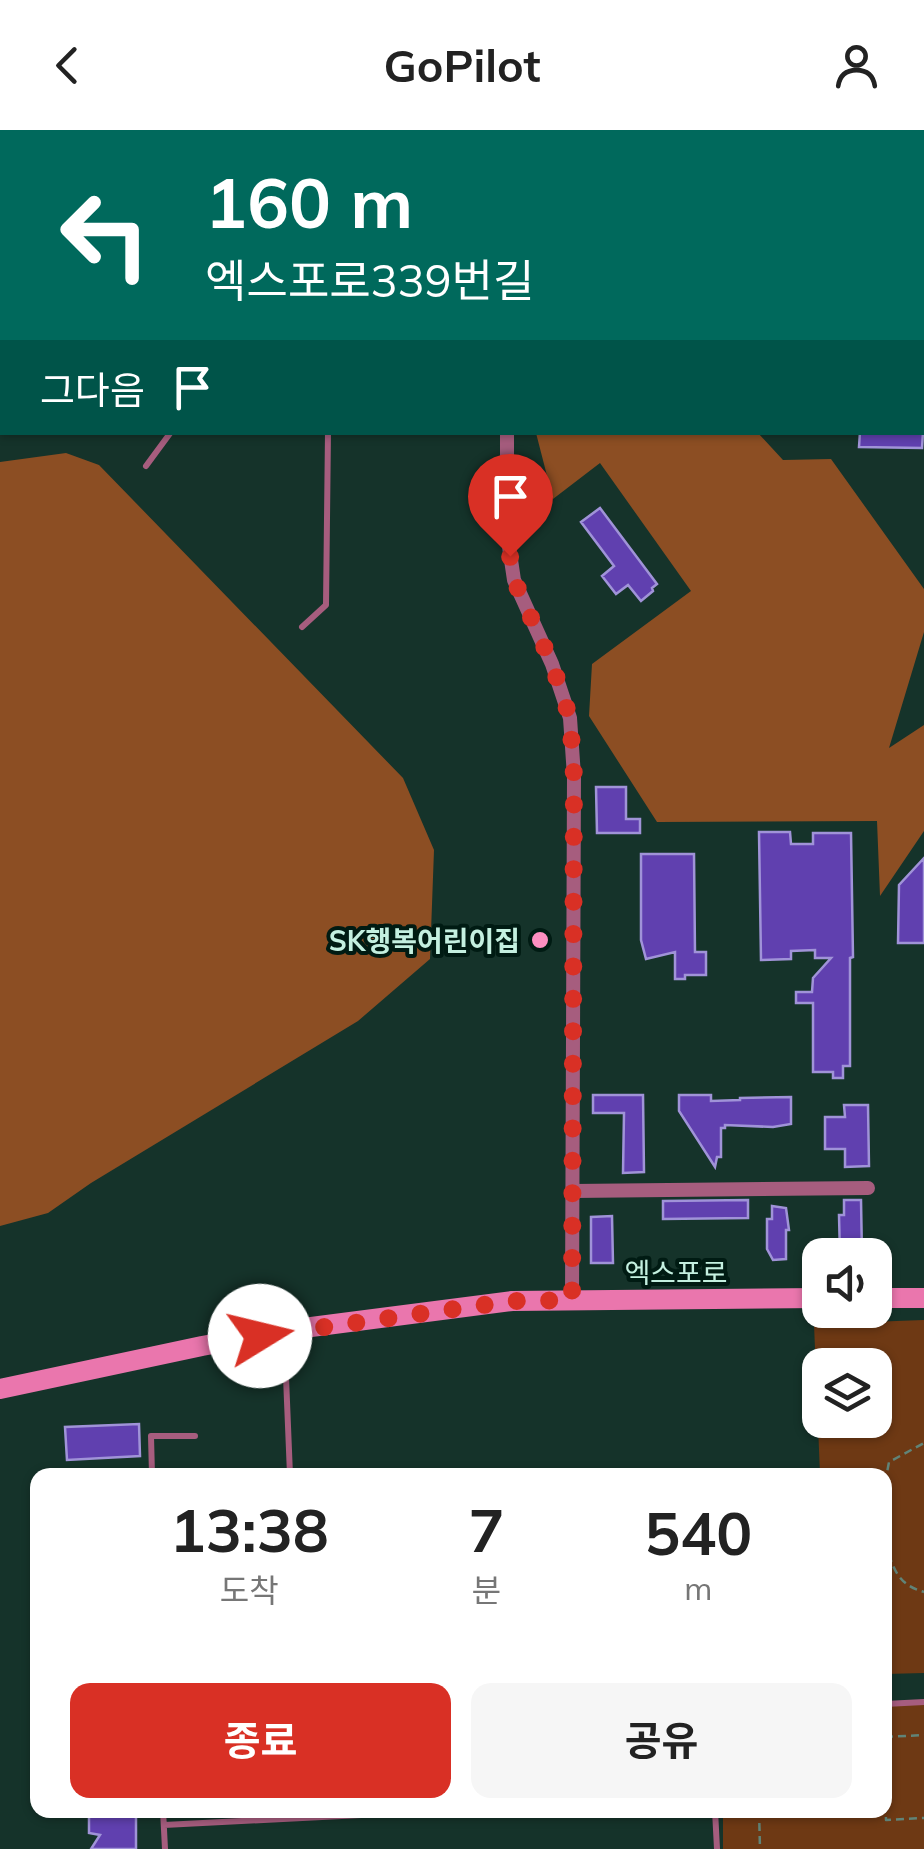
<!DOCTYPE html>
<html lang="ko">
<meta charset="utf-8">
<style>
:root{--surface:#fff;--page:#f6f6f6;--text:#222;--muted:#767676;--accent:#d93025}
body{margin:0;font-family:Mulish,"Noto Sans KR",sans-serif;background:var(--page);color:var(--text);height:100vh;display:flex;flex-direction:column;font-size:38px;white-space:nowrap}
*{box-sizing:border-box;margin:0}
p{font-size:32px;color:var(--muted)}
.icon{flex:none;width:55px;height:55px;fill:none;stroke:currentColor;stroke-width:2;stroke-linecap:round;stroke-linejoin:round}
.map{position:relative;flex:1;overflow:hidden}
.sheet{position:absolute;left:30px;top:1338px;width:862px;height:350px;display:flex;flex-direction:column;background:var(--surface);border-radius:20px;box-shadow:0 2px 8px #0004}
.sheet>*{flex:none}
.guide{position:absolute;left:0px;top:0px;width:925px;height:305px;box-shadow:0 2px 8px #0004;background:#00695c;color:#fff;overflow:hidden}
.fabs{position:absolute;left:802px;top:1108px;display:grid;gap:20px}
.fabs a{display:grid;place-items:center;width:90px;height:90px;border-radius:20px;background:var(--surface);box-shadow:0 2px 8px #0004;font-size:50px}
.pin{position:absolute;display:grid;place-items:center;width:85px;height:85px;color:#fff;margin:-102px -42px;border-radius:50% 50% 50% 0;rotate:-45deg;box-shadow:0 0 10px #0007}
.pin .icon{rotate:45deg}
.me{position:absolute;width:110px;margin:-55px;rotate:81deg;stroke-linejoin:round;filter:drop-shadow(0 0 8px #0008)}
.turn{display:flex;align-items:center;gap:35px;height:210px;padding:0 40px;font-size:45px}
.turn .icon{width:130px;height:130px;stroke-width:2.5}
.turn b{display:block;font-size:70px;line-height:85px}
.then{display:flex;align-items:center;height:95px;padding:0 40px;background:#0003;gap:20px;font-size:38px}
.eta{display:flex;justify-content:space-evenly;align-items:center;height:170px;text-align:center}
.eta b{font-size:60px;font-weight:700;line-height:70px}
.button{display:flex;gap:20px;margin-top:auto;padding:20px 40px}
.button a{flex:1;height:115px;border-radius:20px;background:var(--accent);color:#fff;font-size:40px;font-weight:700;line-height:115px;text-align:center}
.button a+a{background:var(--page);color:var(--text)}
header{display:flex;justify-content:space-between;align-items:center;height:130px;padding:0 40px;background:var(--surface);font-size:45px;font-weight:700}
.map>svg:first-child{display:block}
</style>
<header><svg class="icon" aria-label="back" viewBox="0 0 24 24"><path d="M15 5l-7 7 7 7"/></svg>GoPilot<svg class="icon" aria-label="person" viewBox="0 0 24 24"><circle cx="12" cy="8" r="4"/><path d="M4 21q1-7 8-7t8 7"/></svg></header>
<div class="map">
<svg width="924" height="1719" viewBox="0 0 924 1719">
<rect width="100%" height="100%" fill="#15332a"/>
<path fill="#6e3914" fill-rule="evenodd" d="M924,1190V1543L885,1544V1345H820L814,1194ZM820,1235H875V1290H820Z
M924,1571V1719H723V1680H885V1572Z"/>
<path fill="#8c4e23" d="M536,303H758L783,330L831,329L924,459V502L889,618L924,595V701L880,766L877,691L657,692L589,586L592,534L691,461L600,333L553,369Z
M66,323L99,335L403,648L434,720L430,829L358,891L91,1053L48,1083L0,1096V332Z"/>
<path fill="#6040af" stroke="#a093d8" stroke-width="2.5" d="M860,302H923L922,318L859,317Z
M600,378L657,454L652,458L653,461L641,471L628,455L616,464L602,446L614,436L581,392Z
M596,657H626V689H640V703H597Z
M759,702H790L791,714H813V703H851L853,827L850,828V936H843V948H833V942H813V873H796V862H812L813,848L831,828H815V820L791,821V829L761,830Z
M641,724H694L695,822H706V845H685V849H675V822L646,829L641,810Z
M924,728V813H898L899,755Z
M593,965H643L644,1042L623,1043L624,983H593Z
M679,965H711V971L740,970V968L791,967V994L773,997L725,995V998H721V1027H717L715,1037L679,981Z
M844,975H868L869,1036L845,1037V1019H825V987H845Z
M748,1070V1088L663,1089V1071Z
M844,1070H861L862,1125H840L839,1085H844Z
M772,1076L786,1078L789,1100H786V1129L773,1130L767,1119V1089H772Z
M612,1086L613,1133H591V1087Z
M139,1294L140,1326L67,1330L65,1297Z
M89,1680H136V1719H91L100,1705L89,1703Z"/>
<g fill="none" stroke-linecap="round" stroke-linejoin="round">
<path stroke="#608478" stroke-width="2.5" stroke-dasharray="8 5" stroke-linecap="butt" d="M885,1353L889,1332L924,1313
M885,1412C893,1437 896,1454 924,1462
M885,1607L924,1605
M885,1661L886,1690L924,1688
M759,1680L760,1719"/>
<path stroke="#a65d7e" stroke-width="6" d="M146,336L171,302
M302,497L326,475L328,302
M288,1202L286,1247L290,1345
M152,1345L151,1306H195
M885,1574L924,1572
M163,1680L165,1719
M715,1680L717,1719
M164,1695L459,1680"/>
<path stroke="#a65d7e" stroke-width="14" d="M507,0V2
M507,302V403L514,450L552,534L570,588L574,646L572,1170
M573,1061L868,1058"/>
<path stroke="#ea76ad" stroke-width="20" d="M875,1168H924
M0,1259L202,1216L288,1200L512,1171L820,1168"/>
</g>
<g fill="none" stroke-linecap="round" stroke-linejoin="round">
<path stroke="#d93025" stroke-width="18" stroke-dasharray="0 32.4" d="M260,1206L512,1171L572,1170L574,646L570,588L552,534L514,450L510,426"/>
</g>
<circle fill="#fc8fc1" stroke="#001b13" stroke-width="4" cx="540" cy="810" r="10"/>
<g text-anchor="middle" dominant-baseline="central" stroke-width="8" stroke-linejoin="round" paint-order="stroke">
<g font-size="28" font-weight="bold" fill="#c4f0e0" stroke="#001b13" text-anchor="end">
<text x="520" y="810">SK행복어린이집</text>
</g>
<g font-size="28" fill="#c4f0e0" stroke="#001b13">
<text x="676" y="1142">엑스포로</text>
</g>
</g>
</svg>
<div class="fabs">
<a><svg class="icon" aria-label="sound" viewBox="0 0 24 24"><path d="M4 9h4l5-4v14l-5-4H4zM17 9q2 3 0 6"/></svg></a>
<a><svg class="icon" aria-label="layers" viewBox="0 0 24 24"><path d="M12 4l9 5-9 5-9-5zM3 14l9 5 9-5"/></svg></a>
</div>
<div class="pin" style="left:510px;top:426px;background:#d93025"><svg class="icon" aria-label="arrive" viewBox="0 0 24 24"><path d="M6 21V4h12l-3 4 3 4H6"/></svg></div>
<svg class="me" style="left:260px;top:1206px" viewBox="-20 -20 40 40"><circle r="19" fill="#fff"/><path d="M0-13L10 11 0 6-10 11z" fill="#d93025"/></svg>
<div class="guide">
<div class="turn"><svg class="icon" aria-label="left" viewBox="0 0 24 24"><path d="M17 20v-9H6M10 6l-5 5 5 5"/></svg><div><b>160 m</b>엑스포로339번길</div></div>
<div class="then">그다음<svg class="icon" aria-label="arrive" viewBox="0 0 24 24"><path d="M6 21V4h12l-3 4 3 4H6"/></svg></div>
</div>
<section class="sheet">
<div class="eta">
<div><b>13:38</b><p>도착</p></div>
<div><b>7</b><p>분</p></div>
<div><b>540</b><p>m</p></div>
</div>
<div class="button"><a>종료</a><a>공유</a></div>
</section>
</div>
